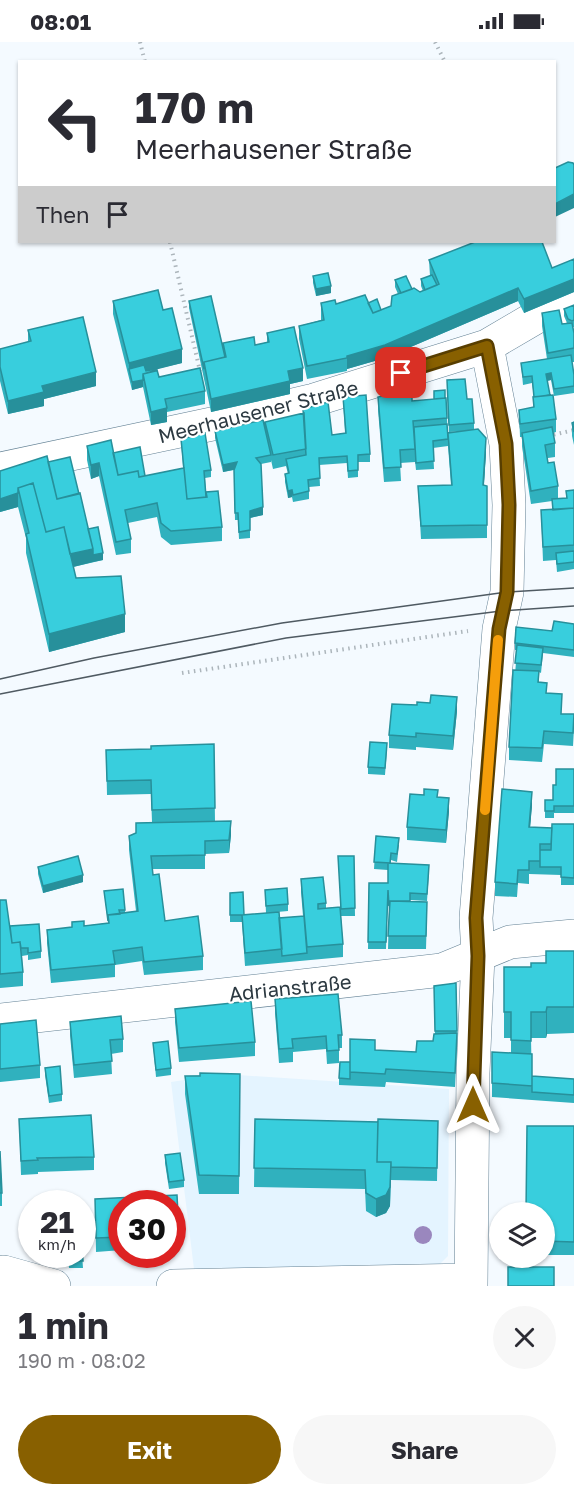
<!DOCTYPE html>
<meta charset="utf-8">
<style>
:root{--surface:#fff;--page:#f7f7f7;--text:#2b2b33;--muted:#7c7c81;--accent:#886000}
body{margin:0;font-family:"Golos Text",sans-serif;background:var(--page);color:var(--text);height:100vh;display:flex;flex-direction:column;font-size:22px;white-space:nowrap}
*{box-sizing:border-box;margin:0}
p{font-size:20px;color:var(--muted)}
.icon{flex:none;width:33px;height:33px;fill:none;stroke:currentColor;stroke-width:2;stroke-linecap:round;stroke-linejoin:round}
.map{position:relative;height:1244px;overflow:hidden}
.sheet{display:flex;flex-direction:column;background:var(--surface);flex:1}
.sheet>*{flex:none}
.banner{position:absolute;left:18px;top:18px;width:538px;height:183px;border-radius:0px;box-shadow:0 2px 4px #0004;background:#fff;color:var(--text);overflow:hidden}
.buttons{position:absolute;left:489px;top:1160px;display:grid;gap:12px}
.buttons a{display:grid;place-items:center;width:66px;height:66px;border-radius:50%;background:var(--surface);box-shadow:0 2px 4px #0004;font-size:30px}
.speed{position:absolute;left:18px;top:1148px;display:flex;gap:12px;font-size:30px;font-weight:700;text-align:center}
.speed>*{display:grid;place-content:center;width:78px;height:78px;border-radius:50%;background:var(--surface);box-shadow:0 2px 4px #0004;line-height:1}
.speed small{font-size:15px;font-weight:400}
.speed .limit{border:9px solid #d22;background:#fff;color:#111}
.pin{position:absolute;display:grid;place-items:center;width:51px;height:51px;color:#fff;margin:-26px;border-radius:12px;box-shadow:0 3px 9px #0006}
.me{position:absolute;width:66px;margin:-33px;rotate:0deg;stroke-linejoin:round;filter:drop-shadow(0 0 4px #0008)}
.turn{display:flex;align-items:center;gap:21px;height:126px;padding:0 18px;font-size:27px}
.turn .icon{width:78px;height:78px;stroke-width:2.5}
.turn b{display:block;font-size:42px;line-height:51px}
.then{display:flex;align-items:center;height:57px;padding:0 18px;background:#0003;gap:12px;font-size:22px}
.round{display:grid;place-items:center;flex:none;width:63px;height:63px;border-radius:32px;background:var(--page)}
.head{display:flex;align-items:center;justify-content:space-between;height:102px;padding:0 18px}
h1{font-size:36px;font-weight:700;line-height:45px}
.action{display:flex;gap:12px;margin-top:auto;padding:12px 18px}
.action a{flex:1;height:69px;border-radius:36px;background:var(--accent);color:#fff;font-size:24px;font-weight:700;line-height:69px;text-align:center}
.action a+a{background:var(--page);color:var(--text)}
.status{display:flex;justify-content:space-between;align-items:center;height:42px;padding:0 30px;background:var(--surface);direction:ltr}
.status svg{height:16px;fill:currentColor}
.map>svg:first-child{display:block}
</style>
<div class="status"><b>08:01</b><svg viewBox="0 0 49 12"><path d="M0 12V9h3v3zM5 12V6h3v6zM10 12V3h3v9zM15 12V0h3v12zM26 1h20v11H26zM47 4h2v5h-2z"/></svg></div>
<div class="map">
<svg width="574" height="1244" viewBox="0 0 574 1244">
<rect width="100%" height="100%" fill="#f4faff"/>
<path fill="#e4f4ff" d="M224,1032L449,1047L448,1214L438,1224L194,1227L171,1040Z"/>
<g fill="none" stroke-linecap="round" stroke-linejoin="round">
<defs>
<path id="minor" d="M0,427L212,382L314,358L487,304L538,274L574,260
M0,978L442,928L510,900L574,894
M4,1230L54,1244
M173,1244L471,1238
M471,1244L473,1031L478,914L476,876L499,587L507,550L509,463L506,402L487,304"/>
</defs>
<use href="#minor" stroke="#648295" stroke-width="34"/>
<path stroke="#acb5bb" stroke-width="4" stroke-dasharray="1.5 4.5" stroke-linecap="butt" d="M140,0L145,20
M435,0L445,20
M170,200L200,329
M548,394L574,388
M182,631L468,589"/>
<use href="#minor" stroke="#fff" stroke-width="33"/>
<path stroke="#4f5a62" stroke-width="1.5" d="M0,637L94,616L282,581L507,550L574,546
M0,652L286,596L501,569L574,564"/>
</g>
<circle fill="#9a87be" cx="423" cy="1193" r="9"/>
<path fill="#30b1be" d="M574,217V250L524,271L518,259L385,316L347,327V329L307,337L299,297V284L321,278V261L336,262L368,261L381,268L391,264L398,252L395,245V238L412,247L420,250L423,249L421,244V237L430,234L429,218L552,226Z
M313,234L331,251L316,254L313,241Z
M113,259L163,268L182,321L156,327L159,335L205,349V362L167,370V380L151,383L143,345L132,348L113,272Z
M189,259L223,309V301L255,303L267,300V291L303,339L290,342V352L211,370L189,266Z
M574,263V285H573L574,291V320H572L574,333V351L554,354L551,338L547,339L550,353L556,377V390L553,391L555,401V415L548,416V421L558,444V457L566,456V449L574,448V527L557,530L556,518L543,519L541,468H552V459L531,462L522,404V395H520L519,368L533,366L534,355L532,341L523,343L521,321L547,317L542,284V271L562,282L567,281L564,274V267Z
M28,288L96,344L44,357V364L8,372L0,339V307L28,300Z
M447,345L467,357L474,381V388L486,410L484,443L487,444V496L421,497L418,444L451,443L448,404L433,406L434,427L416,428L415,419V420L400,421L401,439L384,440L378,368V355L412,359L447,376L448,397L466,389L449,390Z
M343,355L370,412V420H358V435L348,436L347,421L319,423L320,444L309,445V457L293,460L292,455L288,456L285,440V432H288L286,424L273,427L271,418V420L261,422L263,473L250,476V496L239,497L238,478H235L234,428L223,430L215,396V389L265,385V380L332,393L345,391Z
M574,380V403L572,394V381Z
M181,397L211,428V435L205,436L206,453L222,485V499L171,503L161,495L157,475L128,481L131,497V511L116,513L99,434L91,437L87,418V404L113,411L145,434L183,426Z
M48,420L79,452L88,487L103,518L73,525L76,536L125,590L49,610L26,511V496L18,465L0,470V429Z
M574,582V615L543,611L541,631L539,630V640L561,672L574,686L573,704L544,702L542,720L509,718V705L517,608H515V601Z
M457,669L453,708L416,705V708L389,706V693Z
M214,702L215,780L231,793L229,811L205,812V827H152L165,879L203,914V928L144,933L142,919L115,923V935L51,941L47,901V888L108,881L104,849L125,868V871L136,869L129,808V794L136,791L152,780L151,752L107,753L106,708L151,707Z
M387,708L385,733L368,732V725Z
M574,727V771H554V776H545V758H553L556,743Z
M438,755L449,769L446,801L407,798V785Z
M532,763L530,785L552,786L574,782V843H561V833L529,832V842L518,841L517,855L495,854V840Z
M376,794L399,803L397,820L391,818V822L429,830L427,859L410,858V859L427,873L426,907H388L389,869L388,855L386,907H368L369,841H388V828L374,827Z
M354,814L355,874H341L343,902V915L245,924L242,880H230V851L244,873L279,876L303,874L301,850V837L326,861V866L340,865Z
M38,825L83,840L43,851L38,832Z
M265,848L288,862V869L266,871Z
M0,858L10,884L41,909V916L28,918V913L22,914L23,930V944L0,946Z
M546,909H574V991L547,992L546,996H531L532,1047L574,1037V1061L532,1058V1055V1058L492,1055V1010L511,1011V996H504V925H531L546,921Z
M456,941L457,1005L455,1045L386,1040L385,1045L339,1043V1036L350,1020L375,1008L416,1010L433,999L435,992L434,944Z
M275,957L342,993V1006H339V1021L327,1022L326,1007L293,1010V1020L279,1021L275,971Z
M175,967L255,1000V1014L179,1020L175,980Z
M70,980L123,997V1010L111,1012L112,1032L74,1036L70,993Z
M0,982L40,1023V1036L0,1040Z
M153,1001L171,1026V1033L156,1035Z
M45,1026L62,1052V1059L49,1061L45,1033Z
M240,1032L239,1152H199L185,1052V1034Z
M19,1077L94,1115V1128L38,1130V1132L21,1133Z
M255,1077L378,1080L438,1079L437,1139L391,1138L390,1164L386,1171L376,1175L366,1169L365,1147L254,1145Z
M574,1084V1213H544V1170Z
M0,1109L2,1151V1164H0Z
M165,1113L184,1138V1145L169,1147L165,1121Z
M177,1153L179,1207H172V1161H122V1208L96,1210L95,1157Z
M68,1212H82L83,1226H69Z"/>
<path fill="#27909b" d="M574,152V166L555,175V162Z
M574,237V250L524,271V257Z
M331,244V251L316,254V247Z
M518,246V259L385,316L347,327V314Z
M182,307V321L131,334L129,327V321Z
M303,326V339L290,342V352L211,370V357L288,329Z
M96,330V344L44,357V364L8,372V359L42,344Z
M551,331V338L546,339V332Z
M143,338V345L132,348V340Z
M167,366V380L151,383V370Z
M486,396V410L483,457V443Z
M237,420V427L223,430V423Z
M99,421V434L91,437V423Z
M292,448V455L288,456V449Z
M18,451V465L0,470V457Z
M263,465V473L250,476V469Z
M93,507V520L69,526V512Z
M103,511V518L93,520V513Z
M125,572V590L49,610V592Z
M457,655V669L453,708V694Z
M532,750V763L529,799V785Z
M449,756V769L446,801V788Z
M231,779V793L229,811V798Z
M83,833V840L43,851V844Z
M547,965V992L546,996V970Z
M391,1120L390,1164L386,1171L376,1175V1157Z"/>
<path fill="#38cedd" stroke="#27909b" stroke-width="1.5" d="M568,120L573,121L574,123V152L555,162V126Z
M475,200H542L552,226L574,217V237L524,257L518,246L385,303L347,314V316L307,324L299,284L324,278L321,261L335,258L336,262L365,253L373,271L391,264L392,254L414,246L420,250L439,242L429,218Z
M328,231L331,244L316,247L313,234Z
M432,233L437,243L425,248L421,237Z
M406,234L412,247L401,251L395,238Z
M158,248L163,268L172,266L182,307L129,321L113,259Z
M211,254L225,315L204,320V327L189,259Z
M377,257L381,268L373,271L368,261Z
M574,263V278L572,279L568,277L564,267Z
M559,268L562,282L572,281L574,291V306L548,311L542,271Z
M83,275L96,330L42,344L44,350L8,359L0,325V307L31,299L28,288Z
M294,285L303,326L288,329L290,339L211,357L204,320L226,315L223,301L254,295L255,303L269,300L267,291Z
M571,313L574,333V344L554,347L551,331L546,332L550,353L534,355L532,334L523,335L521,321Z
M144,323L146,329L156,327V329L143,332V338L132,340L129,327Z
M200,326L205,349L165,357L167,366L151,370L143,332L157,328L159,335Z
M465,337L467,357H472L474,381L449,383L447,338Z
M412,348V359L446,356L447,376L413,379L415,407L400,408L401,425L384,426L378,355Z
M445,348V356L434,357V349Z
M366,353L370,412L358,413V428L348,429L347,414L319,416L320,436L308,438L309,449L293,453L292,448L288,449L285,432L289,431L286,417L306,413L303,367L328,360L332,393L346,391L343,355Z
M553,353L556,377L520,382L519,368L534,365L533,355Z
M304,371L306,407L273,413L265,380Z
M263,378L271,413L256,416L261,422L263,465L250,469V488L239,490L238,471H235L234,428L237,420L223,423L215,389Z
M574,380V390L572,381Z
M447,382L448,397L433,399L434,419L416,421L414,385Z
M552,385L555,401L545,403L548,421L554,420L558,444L531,449L522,391Z
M478,387L486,396L483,443L487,444V483L421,484L418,444L452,443L448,391Z
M205,391L211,428L204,429L206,455L187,457L181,397Z
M111,398L118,433L138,429L139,435L184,426L187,457L207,455L206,450L218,449L222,485L171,489L161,481L157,461L125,468L131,497L116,500L99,421L91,423L87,404Z
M140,405L145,434L139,435L138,429L118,433L113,411Z
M47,414L57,457L80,451L93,507L70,512L64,485L46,490L33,441L18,446V451L0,457V429Z
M70,415L79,452L57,457L48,420Z
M33,441L46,490L64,485L76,536L121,534L125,572L49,592L26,492L29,491L18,446Z
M574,448V466L553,468L552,457L567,456L566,449Z
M574,466V503L543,505L541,468Z
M98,485L103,511L93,513V507L88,487Z
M574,509V520L557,522L556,511Z
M554,579L574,582V608L515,601L516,585L552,589Z
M517,603L543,606L541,623L515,621Z
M513,628L539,629L538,640L547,641L546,651L562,652L561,672H574L573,691L544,689L542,706L509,705Z
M431,653L457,655L453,694L416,691V695L389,693L392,662L417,663V660L430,661Z
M370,700L387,701L385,726L368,725Z
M214,702L215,766L152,768L151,738L107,739L106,708L151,707V704Z
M556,727H574V764H554V769H545V758H553V743H556Z
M424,747L438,748L437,755L449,756L446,788L407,785L410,752L424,753Z
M502,747L532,750L529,785L552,786L551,802H540V819H529V828H518L517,842L495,840Z
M231,779L229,798L205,799V813L151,814L153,833L159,832L165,879L198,874L203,914L144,920L142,905L113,909L115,922L51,928L47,888L72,885V880L84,879V884L109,881L108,873L138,869L129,794L136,791V781Z
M552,782H574V836L561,835V825H540V808H551Z
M376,794L399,796L397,812L391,811L390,821L374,820Z
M78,814L83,833L43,844L38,825Z
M338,814H354L355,866L341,867Z
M388,821L429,823L427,852L410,851V859H390L389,864L388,848L386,900H368L369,841H388Z
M323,835L326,861L318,862V867L340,865L343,902L307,905L301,837Z
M287,846L288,862L266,864L265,848Z
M123,847L125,868H119L120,872L108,873V879L104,849Z
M243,850L244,873H230V851Z
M0,858H6L12,901L20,900L23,930L0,932Z
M390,859L427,860L426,894H388Z
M279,870L282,907L245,911L242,873Z
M304,874L307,911L282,914L279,876Z
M39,882L41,909L28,911V906H21L20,900L12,901L10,884Z
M546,909H574V965H547L546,970H531V999L511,998V970H504V925H531V921H546Z
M456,941L457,989H435L434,944Z
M338,952L342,993H338L339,1008L327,1009L326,994L292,997L293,1006L279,1007L275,957Z
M251,959L255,1000L179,1006L175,967Z
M121,974L123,997L110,998L112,1019L74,1023L70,980Z
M36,978L40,1023L0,1027V982Z
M457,991L455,1031L386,1027L385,1032L350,1030V997L375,998V1008L416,1010L417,999H433L434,992Z
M168,999L171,1026L156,1028L153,1001Z
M492,1010L532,1012V1044L492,1041Z
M340,1020H350V1037L339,1036Z
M60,1024L62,1052L49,1054L45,1026Z
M200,1031L240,1032L239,1134L199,1133L185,1034H200Z
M532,1034L574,1037V1053L532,1050Z
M91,1073L94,1115L37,1116L38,1118L21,1119L19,1077Z
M255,1077L378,1080L377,1120H391L390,1145L386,1153L376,1157L366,1151L365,1128L254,1126Z
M378,1077L438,1079L437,1126L391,1125V1120H377Z
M527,1084H574V1200L544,1199V1170H526Z
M0,1109L2,1151H0Z
M180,1111L184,1138L169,1140L165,1113Z
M177,1153L179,1193L172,1194V1161H122V1195L96,1196L95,1157Z
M82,1203L83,1219H69L68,1212H82Z
M508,1225H554V1244H508Z"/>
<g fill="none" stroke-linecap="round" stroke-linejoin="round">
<defs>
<path id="route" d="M401,331L487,304L506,402L509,463L507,550L499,587L476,876L478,914L473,1063"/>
</defs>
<use href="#route" stroke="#583e00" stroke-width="15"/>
<use href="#route" stroke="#886000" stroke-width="10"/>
<path stroke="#f59e0b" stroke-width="10" d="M485,768L498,598"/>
</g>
<g text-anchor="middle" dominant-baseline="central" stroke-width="4.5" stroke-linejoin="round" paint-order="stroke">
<g font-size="20" fill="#2c3941" stroke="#fff">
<text transform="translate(258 369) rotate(-14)">Meerhausener Straße</text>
<text transform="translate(290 945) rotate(-6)">Adrianstraße</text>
</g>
</g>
</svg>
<div class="buttons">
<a><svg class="icon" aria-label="layers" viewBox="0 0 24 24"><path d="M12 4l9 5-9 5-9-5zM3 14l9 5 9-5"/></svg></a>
</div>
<div class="speed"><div>21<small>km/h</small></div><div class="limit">30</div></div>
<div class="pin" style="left:401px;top:331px;background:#d93025"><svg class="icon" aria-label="arrive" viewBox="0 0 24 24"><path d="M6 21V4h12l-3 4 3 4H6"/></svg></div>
<svg class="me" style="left:473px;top:1063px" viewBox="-20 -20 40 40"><path d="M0-17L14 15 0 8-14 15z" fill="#886000" stroke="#fff" stroke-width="4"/></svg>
<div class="banner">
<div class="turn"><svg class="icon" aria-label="left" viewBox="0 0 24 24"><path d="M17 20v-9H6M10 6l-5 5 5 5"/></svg><div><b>170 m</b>Meerhausener Straße</div></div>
<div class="then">Then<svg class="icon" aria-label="arrive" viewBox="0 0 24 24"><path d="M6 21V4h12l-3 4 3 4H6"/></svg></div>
</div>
</div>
<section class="sheet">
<div class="head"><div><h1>1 min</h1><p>190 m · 08:02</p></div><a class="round"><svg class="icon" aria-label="close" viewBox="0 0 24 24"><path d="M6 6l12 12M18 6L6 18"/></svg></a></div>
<div class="action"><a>Exit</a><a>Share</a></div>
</section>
